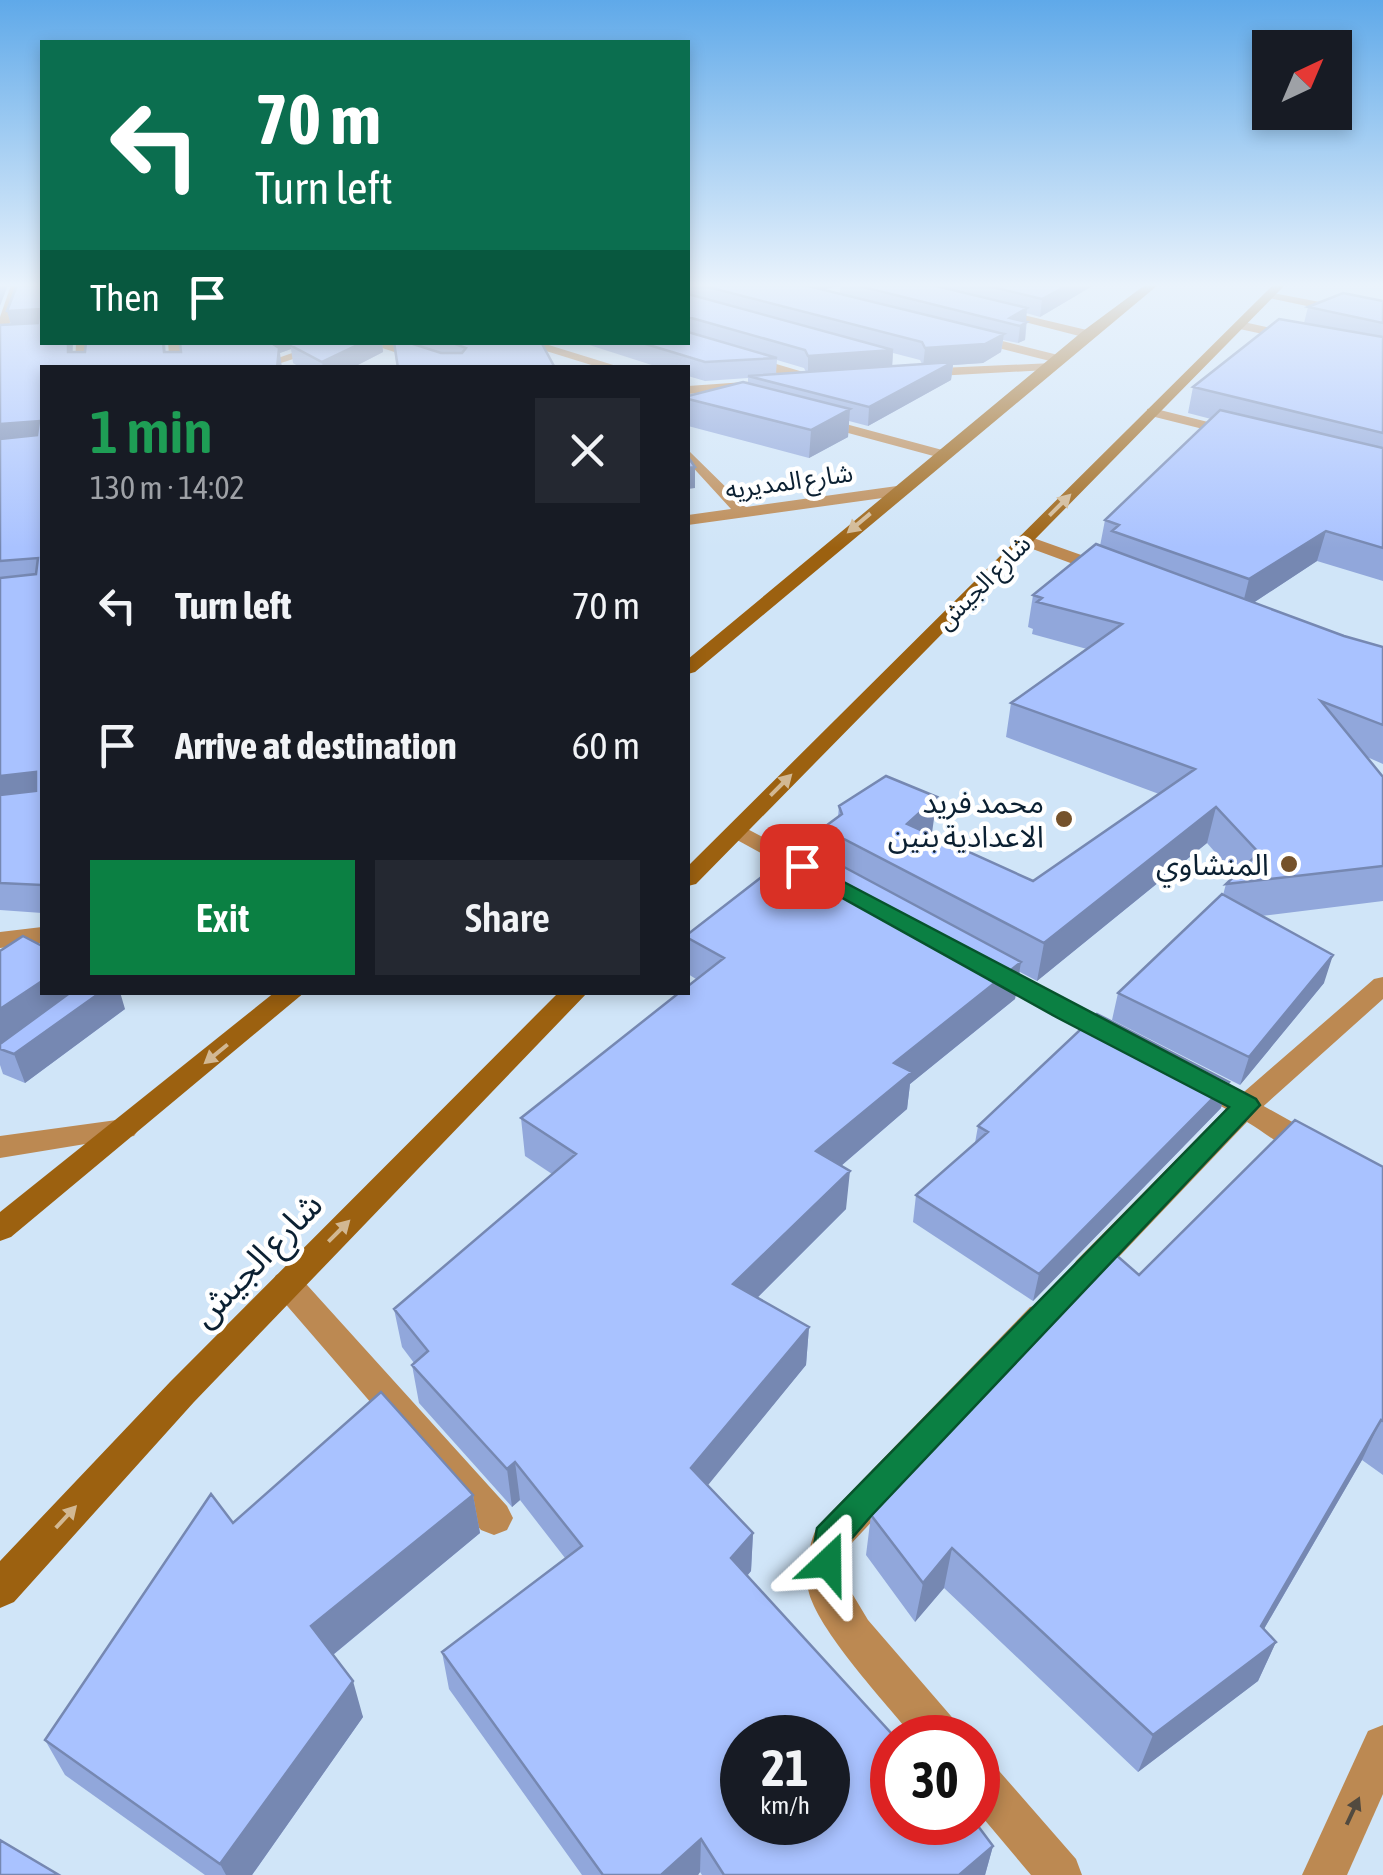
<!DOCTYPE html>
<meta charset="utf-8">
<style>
:root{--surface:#171b24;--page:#242831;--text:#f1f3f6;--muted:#9ea1a6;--accent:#0b8043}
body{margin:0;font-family:"Asap Condensed","Noto Sans Arabic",sans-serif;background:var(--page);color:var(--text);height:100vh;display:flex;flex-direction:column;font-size:38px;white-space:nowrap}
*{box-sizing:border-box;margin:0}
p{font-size:32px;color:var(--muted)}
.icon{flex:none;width:55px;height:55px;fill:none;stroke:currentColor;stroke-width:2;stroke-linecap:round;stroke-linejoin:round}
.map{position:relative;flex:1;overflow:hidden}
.sheet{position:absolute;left:40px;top:365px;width:650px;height:630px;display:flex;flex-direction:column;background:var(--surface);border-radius:0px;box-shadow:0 5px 15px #0003}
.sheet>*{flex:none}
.guide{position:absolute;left:40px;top:40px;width:650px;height:305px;border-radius:0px;box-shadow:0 5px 15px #0003;background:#0b6e4f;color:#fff;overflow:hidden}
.needle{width:65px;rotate:44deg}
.controls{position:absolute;left:1252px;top:30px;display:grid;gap:20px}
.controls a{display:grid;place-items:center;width:100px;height:100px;border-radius:0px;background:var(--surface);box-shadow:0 5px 15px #0003;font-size:50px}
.speed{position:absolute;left:720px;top:1715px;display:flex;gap:20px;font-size:50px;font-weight:700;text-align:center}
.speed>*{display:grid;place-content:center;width:130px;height:130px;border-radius:50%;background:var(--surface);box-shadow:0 5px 15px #0003;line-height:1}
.speed small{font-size:25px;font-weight:400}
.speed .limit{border:15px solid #d22;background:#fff;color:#111}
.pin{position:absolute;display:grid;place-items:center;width:85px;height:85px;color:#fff;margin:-42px;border-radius:20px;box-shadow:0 5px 15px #0006}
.me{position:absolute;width:110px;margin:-55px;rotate:23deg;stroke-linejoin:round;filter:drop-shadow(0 0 8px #0008)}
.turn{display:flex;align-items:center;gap:35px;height:210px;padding:0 50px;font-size:45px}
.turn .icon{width:130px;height:130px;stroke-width:2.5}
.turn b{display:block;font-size:70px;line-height:85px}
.then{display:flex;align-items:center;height:95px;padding:0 50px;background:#0003;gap:20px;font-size:38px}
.round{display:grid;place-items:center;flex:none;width:105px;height:105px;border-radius:0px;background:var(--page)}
.overview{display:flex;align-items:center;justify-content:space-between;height:170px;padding:0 50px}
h1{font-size:60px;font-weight:600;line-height:75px;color:#1e9e55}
.primary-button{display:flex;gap:20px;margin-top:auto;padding:20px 50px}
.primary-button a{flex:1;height:115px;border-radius:0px;background:var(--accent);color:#fff;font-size:40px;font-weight:600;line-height:115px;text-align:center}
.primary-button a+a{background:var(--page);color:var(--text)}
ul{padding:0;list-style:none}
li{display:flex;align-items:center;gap:30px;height:140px;padding:0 50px}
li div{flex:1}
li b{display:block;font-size:38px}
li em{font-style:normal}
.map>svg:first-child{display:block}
</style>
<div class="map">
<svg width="1383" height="1875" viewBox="0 0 1383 1875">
<rect width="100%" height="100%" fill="#d0e5f8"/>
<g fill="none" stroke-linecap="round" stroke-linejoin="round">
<path fill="#bc8952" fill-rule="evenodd" d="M1152,408L1240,430L1242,433L1235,437L1147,415V409Z
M1383,977V999L1257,1112H1237L1233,1105L1237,1098L1374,979Z"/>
<path fill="#bc8952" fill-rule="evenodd" d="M11,285H23L6,334L0,338V317Z
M1268,292L1383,314V322L1264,297Z
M994,308L1091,331L1093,334L1087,338L990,313Z
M1239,321L1299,334L1301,337L1295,341L1235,328Z
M971,333L1058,355L1060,358L1054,362L967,340Z
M688,338L820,377L822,380L810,383L684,345Z
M76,342H88L87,368H75Z
M168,342H180L182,368H170Z
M324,342H345L281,363L275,359Z
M364,342H385L464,368H443Z
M517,342H539L623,368H601Z
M1053,363L1054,366L1048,370L918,377L912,373L918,369Z
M759,381L761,384L754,388L688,394V386Z
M816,416L946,451L948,454L941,458L811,423V417Z
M688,450L746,507L897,486L905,491L897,496L688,525V515L731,509L688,462Z
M1025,535L1115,567L1118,571L1103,575L1019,544V536Z
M736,823L824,869L828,874L824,879H808L728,835L725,830Z
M42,927V943L0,948V932Z
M987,960L1129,1033L1133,1039L1129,1045H1109L978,974L974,968Z
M1194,1068L1257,1098L1260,1104L1321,1138L1326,1146L1321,1154C1297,1161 1268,1134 1247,1122L1098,1279L1087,1283L1076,1279L1071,1270L1076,1261L1226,1109L1184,1085L1180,1078L1184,1071Z
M124,1119L134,1122L139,1129L134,1136L0,1158V1136Z
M287,1271L298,1275L507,1506L513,1518L507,1530L494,1535L481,1530L276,1293L271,1284L276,1275Z
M1042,1304L1054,1307L1059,1317L1054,1327L849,1546L847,1585L868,1620L957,1723L963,1738H914C887,1704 816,1629 808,1589C804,1571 809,1543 817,1527L1030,1307Z
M978,1758L993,1764L1076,1859L1082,1875H1031L978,1812Z"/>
<path fill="#bc8952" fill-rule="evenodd" d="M1383,1725V1794L1347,1875H1302L1368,1731Z"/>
<path fill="#9c6110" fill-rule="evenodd" d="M1145,285H1158L695,672L688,674V659L1083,331Z
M1273,285H1285L696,884L688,886V866Z
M275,992H305L11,1237L0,1241V1212Z
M559,992H588L194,1402L14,1602L0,1608V1561L170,1382Z"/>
</g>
<path fill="#91a7db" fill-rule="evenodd" d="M688,285H1094L1040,317L1026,313L1025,321L1027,322L1025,340L1018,343L1003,340L1001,352L983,363L953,365L951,380L868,426L849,421L848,437L809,458L688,426V396L748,383V378L705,381L688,376V368H661L580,342H688ZM840,286V294L823,290ZM893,353L920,360L922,364L892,366ZM777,360L804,368L806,372L776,374Z
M1383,301V581L1317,561L1253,603L1344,636L1383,647V764L1367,757L1383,777V901L1261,916L1324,983L1240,1085L1112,1020L1118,993L1223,895L1226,884L1235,875L1207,843L1037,981L1020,972L1015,999L910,1084L907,1109L841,1166L846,1209L757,1298L809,1327L806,1365L707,1485L753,1533L751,1571L747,1576L993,1846L985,1875H702L700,1872L698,1875H582L449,1689L442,1652L565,1558L520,1500L512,1507L419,1403L412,1365L414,1363L402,1347L394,1309L552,1174L525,1156L521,1118L696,979L688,974V934L822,855L823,828L838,817L839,806L932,833L931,835L1033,881L1159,794L1006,737L1011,703L1087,649L1032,634L1033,629L1028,627L1033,595L1100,546L1105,520L1211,419L1188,413L1193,387L1304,323L1308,307Z
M0,325L73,352H85L86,342H165L166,352H181L180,342H382L383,352L352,368H301L293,363L291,349L280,353L42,368V913L0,910Z
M393,342H541L555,368H397Z
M0,951L42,992L125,1009L25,1083L3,1074L0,1065Z
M1221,1108L1033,1301L913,1222L916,1195L975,1143L978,1126Z
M1383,1167V1475L1362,1460L1264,1629L1276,1642L1258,1681L1138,1772L944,1588L915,1622L866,1555L871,1515L1014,1358L1018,1341L1139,1275Z
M473,1495L480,1533L333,1655L363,1717L252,1875H205L65,1775L45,1740L233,1523Z"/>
<path fill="#7688b2" d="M0,285H8L0,306Z
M816,285H840L816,291Z
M1068,285H1094L1040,317L1042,299Z
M1027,308L1025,340L1018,343L1020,326L1010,318Z
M40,309L42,326L12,329L7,311Z
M1004,334L1001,352L983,363L953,365L951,380L868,426L869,407L923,367L925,348Z
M68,342H73L72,368L68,352Z
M270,342H311L290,345L291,349L280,353L282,368H277Z
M364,342H382L383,352L352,368H323L322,362Z
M893,350L892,369L808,375V356Z
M850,409L848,437L809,458L811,430Z
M39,421L42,434L0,444V424Z
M695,467V488L688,489V468Z
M1326,531L1317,561L1241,611L1249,579Z
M36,772L42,792L0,803V776Z
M937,797L932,833L903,860L907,824Z
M1216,807L1207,843L1037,981L1044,943Z
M1333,955L1324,983L1240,1085L1249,1057Z
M1021,962L1015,999L910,1084L907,1109L813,1190L816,1151L894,1063Z
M42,981V992H76L0,1044V1009Z
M101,992H120L125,1009L25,1083L14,1054Z
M1229,1082L1221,1108L1033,1301L1039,1274Z
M850,1171L846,1209L732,1323L733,1284Z
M809,1327L806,1365L691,1506V1468Z
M1381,1420L1362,1460L1243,1665L1261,1626Z
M515,1462L520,1500L512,1507L507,1469Z
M473,1495L480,1533L323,1663L311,1626Z
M753,1533L751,1571L730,1596L731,1558Z
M952,1548L944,1588L915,1622L923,1583Z
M1276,1642L1258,1681L1138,1772L1153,1735Z
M353,1681L363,1717L252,1875H226L220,1864Z
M701,1839L700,1872L698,1875H661Z
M993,1846L985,1875H959Z"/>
<path fill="#a9c2ff" stroke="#7688b2" stroke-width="2.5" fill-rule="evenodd" d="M17,285H42V342H68V352H85L86,342H163L164,352H181L180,342H270L279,348L277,368H42V885L0,883V795L36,791V772L0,776V578L36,574L38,558L0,561V439L37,435L39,421L0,424V325L38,323L40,309L7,311Z
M700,285H804L1004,334L985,344L925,348L922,342Z
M855,285H932L1027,308L1010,318L1027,322L1020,326Z
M984,285H1068L1042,299Z
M1343,293L1383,301V323L1308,307Z
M688,294L893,350L808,356L805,350L688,317Z
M1279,319L1383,337V433L1193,387Z
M688,332L777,358L705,362L639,342H688Z
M297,342H364L322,362L290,345Z
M394,342H407L441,353H462L466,348L450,342H541L555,368H398Z
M953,362L869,407L748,376Z
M743,382L850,409L811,430L688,399V396Z
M1220,410L1383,448V548L1326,531L1249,579L1112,531L1119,525L1105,520Z
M688,457L695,467L688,468Z
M1096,544L1344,636L1383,647V725L1321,701L1383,777V866L1226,884L1259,853L1216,807L1044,943L823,828L842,814L839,806L886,776L937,797L907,824L1033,881L1195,769L1011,703L1122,624L1037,602L1042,598L1033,595Z
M803,845L1021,962L894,1063L912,1072L816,1151L850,1171L733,1284L809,1327L691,1468L753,1533L731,1558L892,1734L902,1727L910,1738H892V1822H975L993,1846L959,1875H724L701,1839L661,1875H603L442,1652L582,1546L515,1462L507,1469L412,1365L428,1351L394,1309L576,1154L521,1118L680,992H688V986L724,958L688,938V934ZM742,1738H828V1822H742Z
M1222,894L1333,955L1249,1057L1118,993Z
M23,936L42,946V981L0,1009V951Z
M71,992H101L14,1054L0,1049V1044Z
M1097,1014L1229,1082L1039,1274L916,1195L988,1132L978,1126Z
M1295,1120L1383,1167V1421L1381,1420L1261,1626L1276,1642L1153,1735L952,1548L923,1583L871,1515L1025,1346L1018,1341L1107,1247L1139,1275Z
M381,1392L473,1495L311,1626L353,1681L220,1864L45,1740L211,1494L233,1523Z
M0,1840L59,1875H0Z"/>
<defs><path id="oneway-solid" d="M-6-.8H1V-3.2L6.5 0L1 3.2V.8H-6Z" transform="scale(2.5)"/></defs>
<g fill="#d2b893">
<use href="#oneway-solid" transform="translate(1060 505) rotate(-45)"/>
<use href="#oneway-solid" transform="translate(859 523) rotate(140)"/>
<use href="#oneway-solid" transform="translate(781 785) rotate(-45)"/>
<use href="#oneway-solid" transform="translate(216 1054) rotate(141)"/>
<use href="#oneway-solid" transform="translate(339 1231) rotate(-45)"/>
<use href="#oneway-solid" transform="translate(66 1517) rotate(-47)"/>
</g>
<use fill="#524a3f" href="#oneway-solid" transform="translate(1353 1811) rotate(-65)"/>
<linearGradient id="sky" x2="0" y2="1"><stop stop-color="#5fa9e9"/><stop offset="0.52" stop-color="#eaf3fc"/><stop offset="1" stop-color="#eaf3fc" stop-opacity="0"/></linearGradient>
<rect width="1383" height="548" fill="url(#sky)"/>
<path fill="#0b8043" stroke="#07532c" stroke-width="2.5" d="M802,860L1256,1099L1260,1105L871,1516L846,1545L840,1575L828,1580L816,1575L811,1563L817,1528L1229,1107L1058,1018L794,871L791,866L794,862Z"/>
<g fill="#75522b" stroke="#fff" stroke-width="4">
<circle cx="1064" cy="819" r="10"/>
<circle cx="1289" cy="864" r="10"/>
</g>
<g text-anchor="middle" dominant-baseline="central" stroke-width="9" stroke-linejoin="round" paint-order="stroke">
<g font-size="25" fill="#0b2032" stroke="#fff">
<text transform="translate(789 481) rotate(-8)">شارع المديريه</text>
<text transform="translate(983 582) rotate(-45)">شارع الجيش</text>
</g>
<g font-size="30" fill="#0b2032" stroke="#fff" text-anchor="end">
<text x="1044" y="802">محمد فريد<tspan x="1044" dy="34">الاعدادية بنين</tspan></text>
<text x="1269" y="864">المنشاوي</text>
</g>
<g font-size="35" fill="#0b2032" stroke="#fff">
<text transform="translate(256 1259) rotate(-46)">شارع الجيش</text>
</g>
</g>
</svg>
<div class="controls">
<a><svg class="needle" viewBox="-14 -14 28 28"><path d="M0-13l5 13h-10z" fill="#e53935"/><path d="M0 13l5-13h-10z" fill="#9ea1a6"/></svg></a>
</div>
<div class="speed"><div>21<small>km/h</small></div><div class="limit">30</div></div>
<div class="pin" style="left:802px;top:866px;background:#d93025"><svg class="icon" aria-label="arrive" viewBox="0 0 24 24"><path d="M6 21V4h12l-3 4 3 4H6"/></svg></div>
<svg class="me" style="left:828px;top:1563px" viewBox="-20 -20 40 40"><path d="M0-17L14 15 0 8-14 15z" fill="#0b8043" stroke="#fff" stroke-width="4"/></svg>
<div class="guide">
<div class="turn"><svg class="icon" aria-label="left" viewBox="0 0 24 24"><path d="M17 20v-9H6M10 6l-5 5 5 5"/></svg><div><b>70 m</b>Turn left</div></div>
<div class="then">Then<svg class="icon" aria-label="arrive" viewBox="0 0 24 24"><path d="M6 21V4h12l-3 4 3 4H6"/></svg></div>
</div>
<section class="sheet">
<div class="overview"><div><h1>1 min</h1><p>130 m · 14:02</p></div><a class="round"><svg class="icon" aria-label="close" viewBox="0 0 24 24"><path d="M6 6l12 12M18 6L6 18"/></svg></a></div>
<ul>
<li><svg class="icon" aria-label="left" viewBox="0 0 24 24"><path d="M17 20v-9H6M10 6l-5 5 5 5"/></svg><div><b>Turn left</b></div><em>70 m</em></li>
<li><svg class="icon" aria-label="arrive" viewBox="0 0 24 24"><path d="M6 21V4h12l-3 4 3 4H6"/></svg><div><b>Arrive at destination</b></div><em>60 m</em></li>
</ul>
<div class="primary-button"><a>Exit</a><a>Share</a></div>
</section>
</div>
